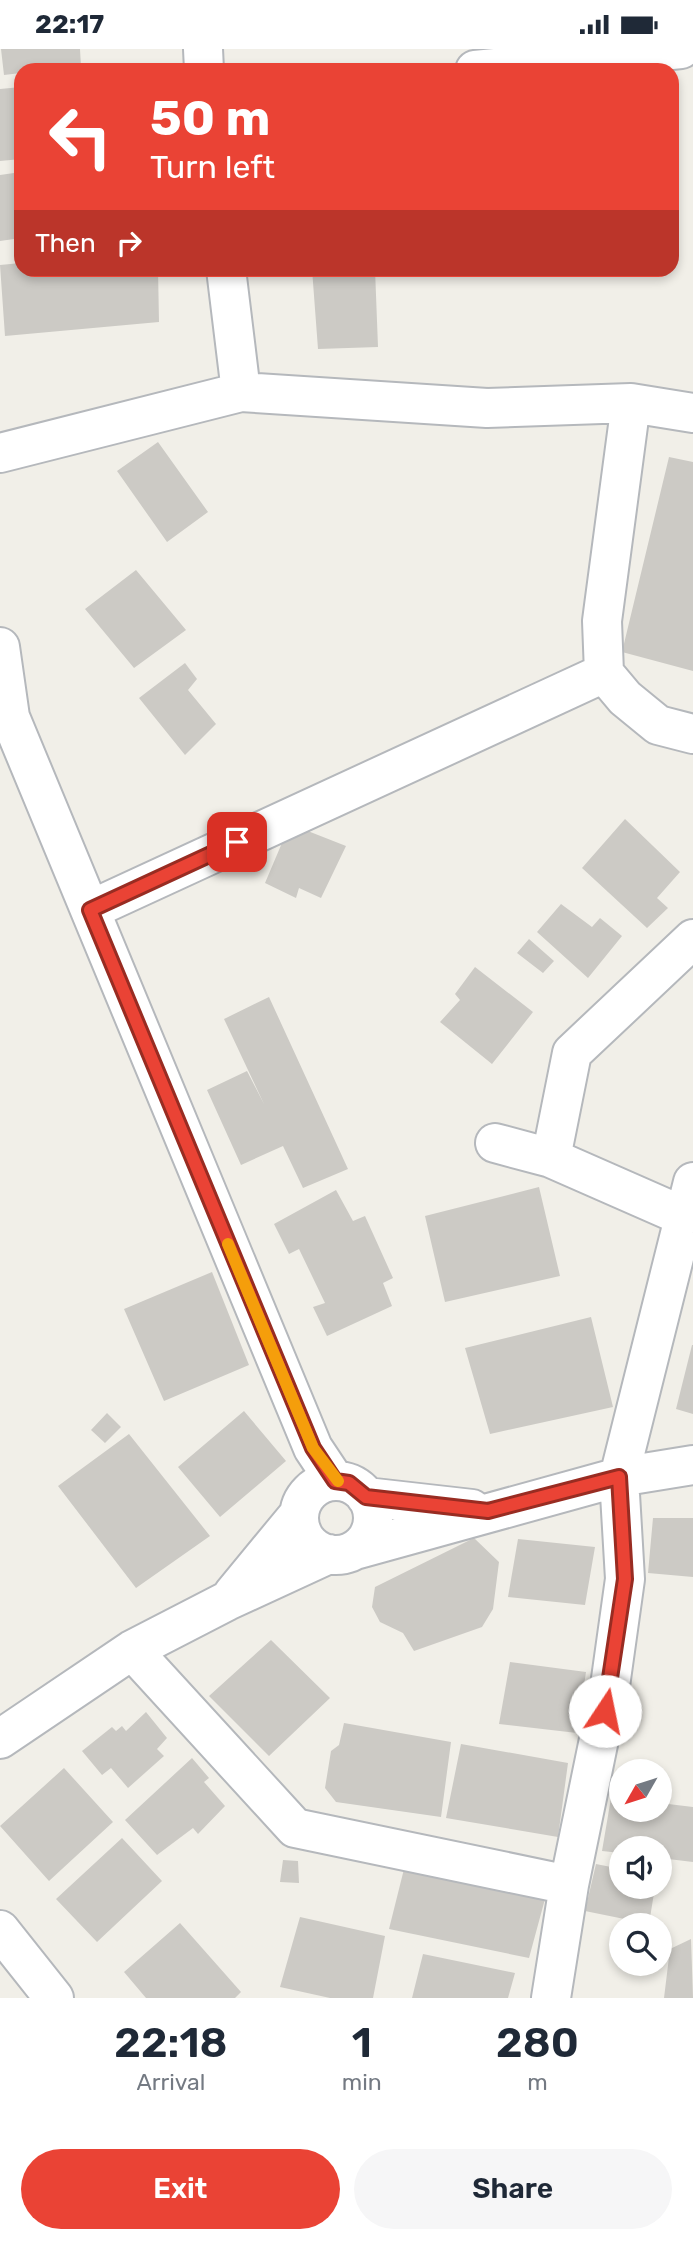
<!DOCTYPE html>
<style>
:root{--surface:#fff;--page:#f6f6f7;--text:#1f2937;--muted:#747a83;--accent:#ea4335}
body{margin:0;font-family:Rubik,sans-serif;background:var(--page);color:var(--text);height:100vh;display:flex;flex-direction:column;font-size:26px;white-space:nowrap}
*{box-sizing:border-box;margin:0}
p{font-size:23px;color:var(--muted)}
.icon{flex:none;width:38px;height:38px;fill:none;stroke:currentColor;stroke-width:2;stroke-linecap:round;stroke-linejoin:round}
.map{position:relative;height:1949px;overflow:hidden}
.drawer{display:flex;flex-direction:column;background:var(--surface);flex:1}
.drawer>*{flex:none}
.guide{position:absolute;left:14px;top:14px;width:665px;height:214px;border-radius:21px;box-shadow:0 4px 10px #0003;background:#ea4335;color:#fff;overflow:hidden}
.needle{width:46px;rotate:231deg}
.fabs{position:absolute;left:609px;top:1710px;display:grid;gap:14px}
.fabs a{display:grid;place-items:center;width:63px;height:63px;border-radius:50%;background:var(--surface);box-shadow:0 4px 10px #0003;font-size:35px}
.pin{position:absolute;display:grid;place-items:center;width:60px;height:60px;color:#fff;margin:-30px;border-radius:14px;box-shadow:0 4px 10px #0006}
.me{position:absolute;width:77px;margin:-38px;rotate:11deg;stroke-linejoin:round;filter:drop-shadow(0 0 5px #0008)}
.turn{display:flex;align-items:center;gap:24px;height:147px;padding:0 21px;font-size:32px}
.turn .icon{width:91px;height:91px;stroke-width:2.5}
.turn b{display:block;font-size:49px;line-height:60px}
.then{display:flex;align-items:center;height:66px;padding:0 21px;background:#0003;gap:14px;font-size:26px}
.eta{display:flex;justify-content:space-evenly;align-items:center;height:119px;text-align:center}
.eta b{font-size:42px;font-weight:600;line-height:49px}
.button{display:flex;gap:14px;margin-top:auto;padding:14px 21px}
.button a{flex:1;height:80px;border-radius:42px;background:var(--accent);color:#fff;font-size:28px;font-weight:600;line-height:80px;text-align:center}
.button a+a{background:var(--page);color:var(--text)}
.status{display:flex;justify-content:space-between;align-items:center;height:49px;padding:0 35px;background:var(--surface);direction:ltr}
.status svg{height:19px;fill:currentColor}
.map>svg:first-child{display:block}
</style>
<div class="status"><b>22:17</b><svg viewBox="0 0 49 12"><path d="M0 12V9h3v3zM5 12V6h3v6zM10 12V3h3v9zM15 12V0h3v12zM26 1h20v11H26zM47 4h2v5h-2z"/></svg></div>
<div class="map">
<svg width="693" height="1949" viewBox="0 0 693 1949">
<rect width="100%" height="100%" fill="#f1efe8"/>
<path fill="#cccac5" d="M1,0H80L81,18L21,21V24L4,26Z
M21,38V110L0,112V40Z
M21,123V189L0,192V126Z
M21,214V220H158L159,273L5,287L0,216Z
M312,220H375L378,298L318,300Z
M158,393L208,463L167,493L117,422Z
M669,408L693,413V622L622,603Z
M136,521L186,581L134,619L85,560Z
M185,614L197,630L188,641L216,675L185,706L139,649Z
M625,770L680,823L657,849L668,859L647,879L582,819Z
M290,775L346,797L321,849L299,839L296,849L265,834Z
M561,855L592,878L600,869L622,887L588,929L537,883Z
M529,890L554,912L543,924L517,904Z
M475,918L533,963L492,1015L440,973L460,951L455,945Z
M269,948L348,1120L303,1139L283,1097L241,1116L207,1041L247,1022L264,1055L224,970Z
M539,1138L560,1227L445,1253L425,1167Z
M336,1141L353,1172L365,1167L393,1229L383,1234L392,1257L327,1287L313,1258L325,1254L299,1200L289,1205L274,1175Z
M212,1223L249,1316L164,1352L124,1260Z
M591,1268L613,1358L490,1385L465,1299Z
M692,1296H693V1365L676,1360Z
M244,1362L286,1412L220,1468L178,1418Z
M107,1364L121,1378L105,1394L91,1381Z
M129,1385L210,1487L136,1539L58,1437Z
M653,1469H693V1528L648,1524Z
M474,1489L499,1513L493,1560L482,1578L414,1602L403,1584L380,1573L372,1558L375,1538Z
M518,1490L595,1498L585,1556L508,1548Z
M271,1591L330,1649L269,1707L209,1647Z
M510,1613L586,1623L577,1684L499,1675Z
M146,1663L167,1689L157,1700L164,1707L128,1739L111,1719L102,1726L82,1702L112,1678L116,1682L122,1677L126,1682Z
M344,1674L451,1693L441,1768L336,1753L325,1739L331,1702L339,1696Z
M461,1695L568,1714L558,1788L446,1769Z
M192,1709L209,1729L204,1733L225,1757L198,1785L193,1779L157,1806L125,1771Z
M64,1719L113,1773L49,1832L0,1777Z
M611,1749L621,1750V1760H660V1754L693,1758V1813L660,1809V1799H621V1804L602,1802Z
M122,1789L162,1832L97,1893L56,1850Z
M283,1811L298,1812L299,1834L280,1833Z
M596,1815L621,1820V1838H655L649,1875L585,1862Z
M404,1820L545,1850L529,1909L389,1880Z
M300,1868L385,1887L373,1949H330L280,1938Z
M180,1874L241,1943L235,1949H146L124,1923Z
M691,1890L693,1949H664L670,1900Z
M423,1905L515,1924L508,1949H412Z"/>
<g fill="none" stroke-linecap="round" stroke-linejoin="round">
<defs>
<path id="minor" d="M203,0L204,21
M475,21L681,0
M226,220L241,343
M631,354L602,572L604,624L625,649L658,676L693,685
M0,404L241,343L487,359L631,354L693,364
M0,598L10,668L313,1399L335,1432
M90,861L604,624
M495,1094L551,1109L683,1167
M551,1109L572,1004L693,890
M299 1469a37 37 0 1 1 74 0a37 37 0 1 1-74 0Z
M366,1448L472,1460
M355,1501L619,1428L693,1416
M233,1545L299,1465
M132,1601L295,1779L569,1836
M0,1690L132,1601L227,1552L329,1505
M0,1881L54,1949
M551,1949L569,1836L610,1637L625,1530L619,1428L693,1133"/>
</defs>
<use href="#minor" stroke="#b5b8bc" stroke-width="42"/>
<use href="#minor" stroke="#fff" stroke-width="38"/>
</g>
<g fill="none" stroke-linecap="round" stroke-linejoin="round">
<defs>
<path id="route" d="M237,793L90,861L313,1399L335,1432L349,1434L366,1448L488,1462L619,1428L625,1530L605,1662"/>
</defs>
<use href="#route" stroke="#982c22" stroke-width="18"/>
<use href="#route" stroke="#ea4335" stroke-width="12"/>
<path stroke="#f59e0b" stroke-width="12" d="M228,1195L313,1399L338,1432"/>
</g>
</svg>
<div class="fabs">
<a><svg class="needle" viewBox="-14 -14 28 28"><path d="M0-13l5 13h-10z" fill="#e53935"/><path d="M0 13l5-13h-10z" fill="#747a83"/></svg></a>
<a><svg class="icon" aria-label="sound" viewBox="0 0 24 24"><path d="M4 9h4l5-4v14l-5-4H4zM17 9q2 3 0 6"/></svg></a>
<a><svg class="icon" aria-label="search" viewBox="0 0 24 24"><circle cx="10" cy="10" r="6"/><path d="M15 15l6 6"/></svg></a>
</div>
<div class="pin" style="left:237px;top:793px;background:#d93025"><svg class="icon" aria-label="arrive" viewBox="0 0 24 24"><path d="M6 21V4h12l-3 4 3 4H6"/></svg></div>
<svg class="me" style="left:605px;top:1662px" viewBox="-20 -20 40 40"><circle r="19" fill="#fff"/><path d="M0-13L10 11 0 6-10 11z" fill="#ea4335"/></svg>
<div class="guide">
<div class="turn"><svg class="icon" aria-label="left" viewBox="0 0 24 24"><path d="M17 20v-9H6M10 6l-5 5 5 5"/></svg><div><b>50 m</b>Turn left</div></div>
<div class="then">Then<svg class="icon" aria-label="right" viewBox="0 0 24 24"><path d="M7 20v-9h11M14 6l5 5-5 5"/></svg></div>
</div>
</div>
<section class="drawer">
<div class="eta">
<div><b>22:18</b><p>Arrival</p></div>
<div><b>1</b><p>min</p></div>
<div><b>280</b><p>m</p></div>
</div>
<div class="button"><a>Exit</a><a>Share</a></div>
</section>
